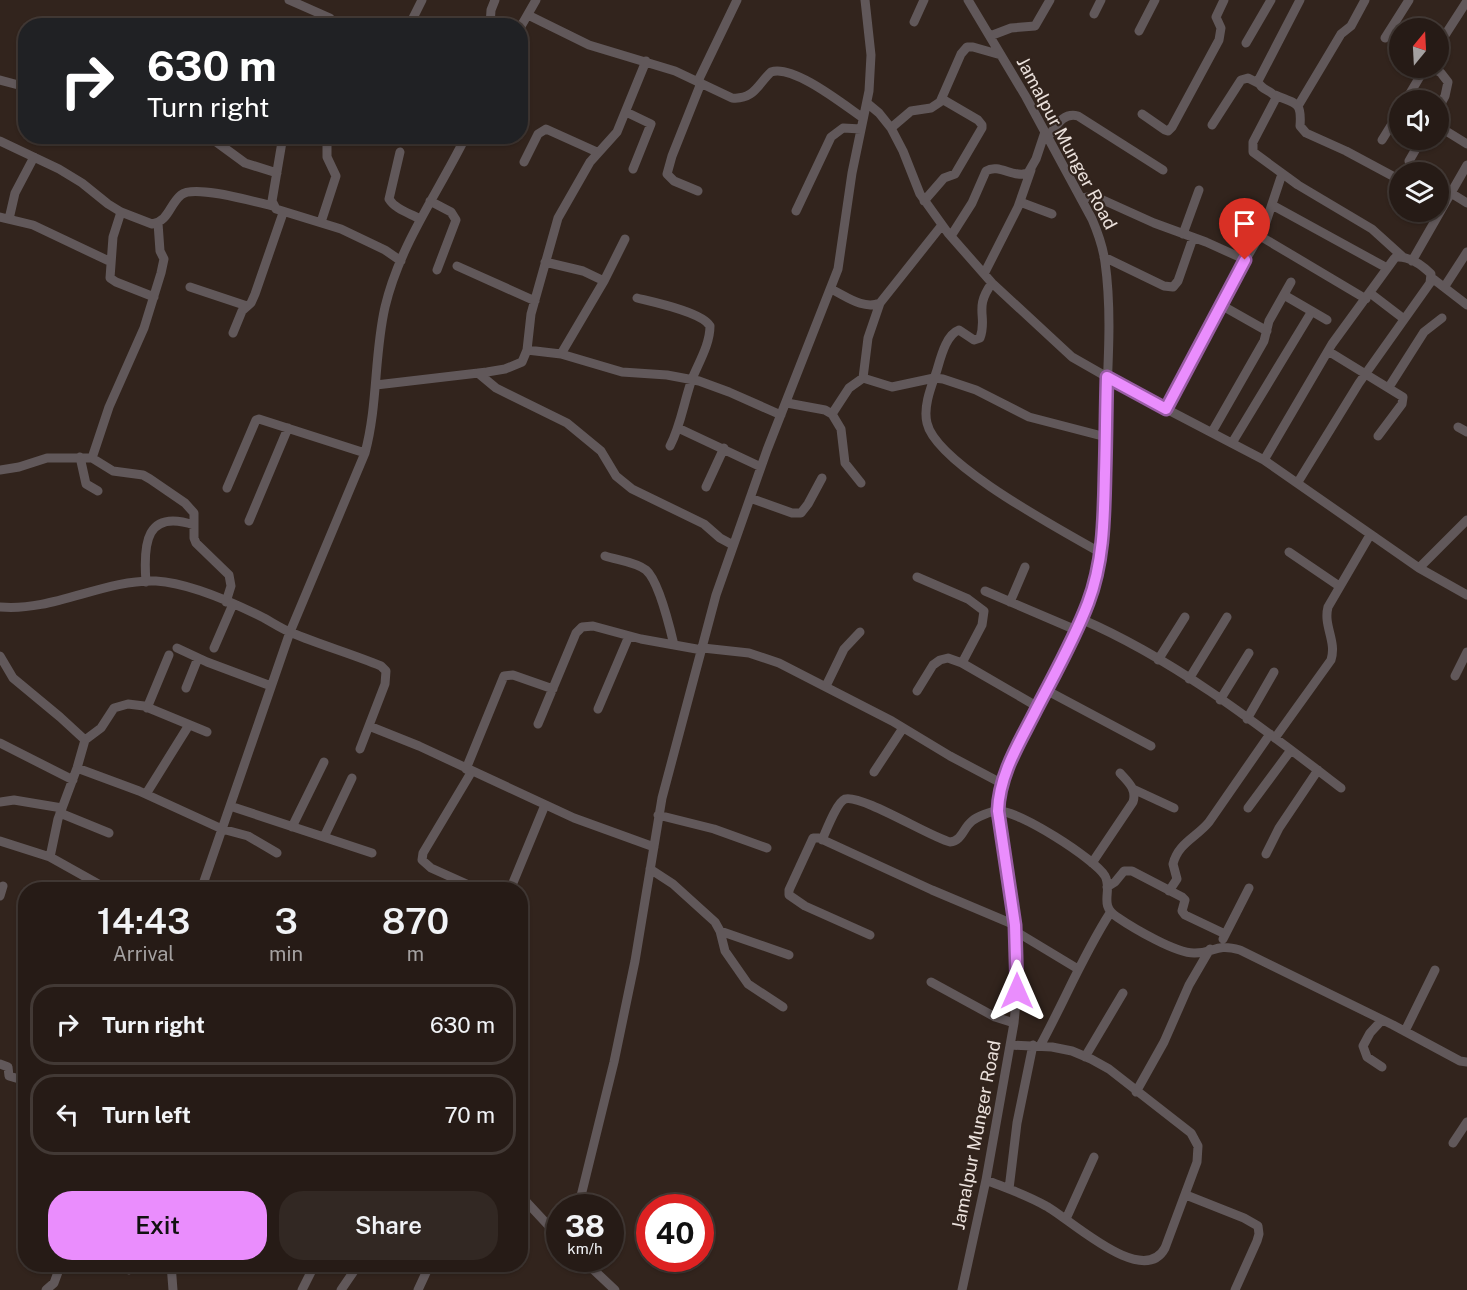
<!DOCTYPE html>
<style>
:root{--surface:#261b16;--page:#322823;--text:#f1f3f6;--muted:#a4a1a1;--line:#423935;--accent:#ea8dfd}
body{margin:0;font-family:"Public Sans",sans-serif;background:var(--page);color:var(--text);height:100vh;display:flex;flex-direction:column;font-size:22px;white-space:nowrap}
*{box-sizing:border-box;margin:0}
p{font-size:20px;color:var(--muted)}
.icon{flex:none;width:33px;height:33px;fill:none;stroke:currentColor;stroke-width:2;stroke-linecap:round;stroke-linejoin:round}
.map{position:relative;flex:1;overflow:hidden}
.sheet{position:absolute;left:18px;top:882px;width:510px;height:390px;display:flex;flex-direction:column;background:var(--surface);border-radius:24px;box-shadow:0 2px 4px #0004,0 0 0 2px var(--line)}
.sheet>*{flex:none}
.top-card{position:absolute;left:18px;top:18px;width:510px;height:126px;border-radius:24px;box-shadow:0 2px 4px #0004,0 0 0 2px var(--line);background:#202124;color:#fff;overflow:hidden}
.needle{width:39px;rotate:18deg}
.fabs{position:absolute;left:1389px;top:18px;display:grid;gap:12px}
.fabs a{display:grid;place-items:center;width:60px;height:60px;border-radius:50%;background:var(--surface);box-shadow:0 2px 4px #0004,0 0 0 2px var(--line);font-size:30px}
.speed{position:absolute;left:546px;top:1194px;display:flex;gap:12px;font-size:30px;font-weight:700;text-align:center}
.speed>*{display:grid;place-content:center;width:78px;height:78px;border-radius:50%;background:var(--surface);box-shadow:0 2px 4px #0004,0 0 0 2px var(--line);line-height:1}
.speed small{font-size:15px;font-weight:400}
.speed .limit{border:9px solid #d22;background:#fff;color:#111}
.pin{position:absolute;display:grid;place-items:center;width:51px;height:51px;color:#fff;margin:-62px -26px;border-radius:50% 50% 50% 0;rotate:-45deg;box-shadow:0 0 6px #0007}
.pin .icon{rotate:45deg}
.me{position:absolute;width:66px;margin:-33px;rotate:0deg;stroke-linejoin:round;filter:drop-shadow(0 0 4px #0008)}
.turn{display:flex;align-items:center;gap:21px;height:126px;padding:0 30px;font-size:27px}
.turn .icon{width:78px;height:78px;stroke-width:2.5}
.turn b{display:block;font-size:42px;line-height:51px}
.eta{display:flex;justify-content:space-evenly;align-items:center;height:102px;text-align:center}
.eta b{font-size:36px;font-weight:600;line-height:42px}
.cta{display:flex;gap:12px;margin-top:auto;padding:12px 30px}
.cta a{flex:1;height:69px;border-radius:24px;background:var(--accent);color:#111;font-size:24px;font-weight:600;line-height:69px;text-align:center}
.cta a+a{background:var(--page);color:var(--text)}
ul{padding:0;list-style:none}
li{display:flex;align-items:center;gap:18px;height:81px;margin:0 12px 9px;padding:0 18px;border:3px solid var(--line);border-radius:24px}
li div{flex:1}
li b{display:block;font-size:22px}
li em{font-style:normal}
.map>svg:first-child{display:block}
</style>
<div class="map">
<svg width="1467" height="1290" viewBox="0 0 1467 1290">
<rect width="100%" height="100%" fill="#32241d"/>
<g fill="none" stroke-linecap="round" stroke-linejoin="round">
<path stroke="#61585a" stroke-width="9" d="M289,0L330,18L333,26
M1300,0L1258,81C1260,90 1272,90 1276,98L1253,142V152L1298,185L1372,229L1403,257
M1094,14L1101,0
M528,15L589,45L675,71L732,98C754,100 758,84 771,72C793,64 844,105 863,118
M333,21L380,26
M914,22L924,0
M409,26L422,0
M490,26L491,10L495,0
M520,28L536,0
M1139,31L1155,0
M990,36L1011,28L1035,26L1050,0
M1385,38L1409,0
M1246,43L1271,0
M1438,46L1467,1
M1433,68L1441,73L1448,82L1445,96L1438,109
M0,80L26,87
M698,81L737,0
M1275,95C1296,104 1302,101 1300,126L1306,133L1346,151L1400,180
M1406,100L1425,68
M867,103L879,113L891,128L903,151L920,194L948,233L992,283L1072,357L1128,389L1264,460L1419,568L1467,595
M1298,106L1341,34L1351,26L1365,0
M626,112L651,124L633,169
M1142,114L1165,130L1168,131L1172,127L1219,40L1221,28L1216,17L1224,0
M1212,125L1241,80L1248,78L1258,83
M1438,126L1467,144
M891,128L911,111L931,108L940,102L961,54L967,47H973L1001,55
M214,136L215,141L245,163L277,173
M283,136L272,201L276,209L341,229L385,250L401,261
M1048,137C1056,127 1062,112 1078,116L1163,170
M1382,140L1400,111
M0,141L59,169L82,183L108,204L121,212L152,224C169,221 169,205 181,195C194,184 255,202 273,206
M400,152L389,199C395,209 409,213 420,219
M524,162L538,134L546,129L597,152
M1418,172L1410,165L1409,161L1421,140
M1438,185L1467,203
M698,191L674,181L667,174L672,156L701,83
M1081,199L1087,197L1103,200L1154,223L1206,242L1246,260
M430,201L451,212L456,220L437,270
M924,201L944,178L955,174L982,128V125L978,120L942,99
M1020,202L1052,214
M1272,205L1387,268
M796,211L831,137L843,128L861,129
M121,212L113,237L110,278L116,282L154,297
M0,217L33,225L111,262
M9,219L15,193L34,157
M321,222L336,176L327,157V136
M1183,234L1199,190
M951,236L972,203L986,171C999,163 1014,179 1028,173L1036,159L1045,132
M1260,236L1366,299
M1104,257L1164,286L1173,287L1178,281L1193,238
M1412,261L1467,165
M545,262L583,271L604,281
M457,266L535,301
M984,274L1018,207L1031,170
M1432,278L1467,305
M992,283C973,309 988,316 980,338L974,340L959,330C945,335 940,361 936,373C931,387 923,407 927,423C936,464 1063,531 1101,553
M1445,286L1467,252
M190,287L247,306
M831,289C846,296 863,310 880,303L942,225
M1370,293L1404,319
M1284,295L1327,320
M637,298C653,302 702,312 710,326C710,344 699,362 692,379C684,401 681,425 670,446
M1221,305L1267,331
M233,333L242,311L251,303L255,294L283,213
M527,350L561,354L622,372L667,375L699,381L729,392L781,415
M1328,351L1403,397L1402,404L1378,436
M561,354L604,281L625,239
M478,373L496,388L567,423L601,451L616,476L632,489L704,524L720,538L733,545
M863,378L868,338L880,303
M376,385L487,372L505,369L522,362L527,350L531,314L558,218L590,162L617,132L646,61
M1389,387L1424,332L1442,318
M787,403L825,410L832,414L841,429L845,463L861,483
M1166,409L1242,266L1264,228L1282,174
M832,414L849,388L863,378L892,387L934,378L943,379L976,390L1029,417L1106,437
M1458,427L1467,432
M678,428L761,467
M1212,432L1264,341L1269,321L1291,282
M1232,443L1312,311
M80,457L86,484L98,491
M92,458L109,407L144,328L161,273L164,259L160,251L158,223
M1264,460L1332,344L1394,259L1396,257C1409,256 1422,265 1431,274L1430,283L1359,383L1298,482
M0,470L19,467L47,458H92L113,471L143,475L150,479L185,503L194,513V538L196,543L229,575L231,586L226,602
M706,487L724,448
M227,488L256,420L259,419L365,453
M750,498L792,513H801L808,504L822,478
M249,521L288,428
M1289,552L1339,586
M605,556C617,560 636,562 646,570C659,581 670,628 674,645
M1419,568L1467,520
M917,577L968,599L984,611L982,625L962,663
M146,582C143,543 146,509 194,525
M985,591L1076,630
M1010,602L1025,567
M0,607C53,612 104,579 156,581C190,583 234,603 264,618C273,623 282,629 292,633C321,645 352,654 381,666L386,671L385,684L360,749
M1081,619C1176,660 1260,726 1341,788
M177,648L207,662L271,686
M214,648L233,604
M703,648L749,653L779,663L892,721L950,756L1001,783
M0,656L13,678L60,717L85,740L77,768L58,819L50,857
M1158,660L1185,617
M1455,676L1467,652
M1189,679L1227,617
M826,686L844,649L860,632
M186,688L198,658
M1046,690L1151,746
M917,691L933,665L940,660L948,658L962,663L1038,707
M1220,700L1249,653
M147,708L169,655
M598,709L629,636
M1247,719L1274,672
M538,724L576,633L582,627L593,626L641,639L702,650
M369,726L419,746L574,818L654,847
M1275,738L1331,660C1337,641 1323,626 1328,607L1370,535
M85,740L101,728L114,708L128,704L144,706L207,732
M0,743L73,780
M77,768L139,791L222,829L248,836L277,853
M466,769L504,676L513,675L553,689
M472,771L423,853L422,860L431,868L480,890
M874,772L903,728
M1133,789L1174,808
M146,794L189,725
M0,802L14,800L62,808
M230,806L372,853
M1248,808L1291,750
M60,813L109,833
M658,815L714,829L767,848
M292,827L324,762
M324,837L352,778
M822,840C826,831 837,802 845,799C861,794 930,837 950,842C962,841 963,828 972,821C977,817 991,811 997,811C1017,809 1095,859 1105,876C1113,891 1098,905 1117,917C1133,928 1177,954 1195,953C1215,953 1215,943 1240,950L1393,1025L1460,1061L1467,1062
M0,841L50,857L109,890
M1266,854L1279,828L1318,770
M1092,863L1133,802C1137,789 1128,782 1120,773
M650,869L673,884L715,922L720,931L725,951L748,984L783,1007
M1107,887L1115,882L1124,871H1132L1182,897L1185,900L1182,911L1185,915L1225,934
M201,890L290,632L365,453C378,405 374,355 385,307C400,244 438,193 466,136
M510,890L545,805
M1169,891L1177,879L1173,864C1178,843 1197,837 1209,822L1270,734
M0,896L3,886
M720,931L789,955
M1015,931L1078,969
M870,935L805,906L789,895V890L813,838H819L932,890L1015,925
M1223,939L1249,888
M931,982L995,1017L1014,1023
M1382,1020L1370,1033L1363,1046L1367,1057L1382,1067
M1405,1031L1435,970
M1040,1046C1064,1002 1083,955 1110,913
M1085,1057L1123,993
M0,1064L8,1067L9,1076L26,1081
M1136,1092L1164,1042L1189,985L1210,949
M1453,1143L1467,1122
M986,1180C1006,1188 1027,1195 1046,1206C1069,1218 1143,1289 1165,1248L1197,1162L1198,1146L1191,1133L1109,1069L1091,1059L1072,1051L1052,1047L1010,1045
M1009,1189L1017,1123L1033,1045
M520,1195L560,1238
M1186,1195L1244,1218L1258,1226L1259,1234L1257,1241L1235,1290
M578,1208L614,1062L635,961L662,798L716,595L767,450L838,269L852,173L869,91L871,55L865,0
M1066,1219L1094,1157
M581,1258L615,1290
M119,1264L129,1270
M171,1264L173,1290
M46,1290L54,1283L61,1264
M302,1290L315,1264
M341,1290L354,1271
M418,1290L430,1264
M962,1290L986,1180L1014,1023L1017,991L1015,925L997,811C999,775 1018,744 1034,713C1053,677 1074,641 1088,603C1111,543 1105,475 1106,413C1108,363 1112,311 1105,262C1103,247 1098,233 1092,219L1026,97L968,0"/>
</g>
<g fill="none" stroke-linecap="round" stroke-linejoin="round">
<defs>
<path id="route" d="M1017,991L1015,925L998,811C999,774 1020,742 1036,710C1054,675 1074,640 1088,603C1104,561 1104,517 1105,473C1106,441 1106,409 1107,377L1166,409L1245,260"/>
</defs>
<use href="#route" stroke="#985ca4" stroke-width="15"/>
<use href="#route" stroke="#ea8dfd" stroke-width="10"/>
</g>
<g text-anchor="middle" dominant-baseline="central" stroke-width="4.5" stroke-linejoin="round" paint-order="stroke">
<g font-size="18" fill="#ebe1dc" stroke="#32241d">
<text transform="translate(1067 143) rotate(62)">Jamalpur Munger Road</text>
<text transform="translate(976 1135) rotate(-79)">Jamalpur Munger Road</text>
</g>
</g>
</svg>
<div class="fabs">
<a><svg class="needle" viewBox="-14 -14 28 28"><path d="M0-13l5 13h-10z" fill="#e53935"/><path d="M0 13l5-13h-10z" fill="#a4a1a1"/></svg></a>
<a><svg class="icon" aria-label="sound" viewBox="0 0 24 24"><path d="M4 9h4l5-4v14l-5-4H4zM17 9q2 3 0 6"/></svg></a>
<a><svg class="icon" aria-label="layers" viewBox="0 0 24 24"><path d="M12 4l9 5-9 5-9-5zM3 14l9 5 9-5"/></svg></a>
</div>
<div class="speed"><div>38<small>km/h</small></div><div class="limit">40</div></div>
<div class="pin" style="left:1245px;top:260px;background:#d93025"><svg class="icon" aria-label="arrive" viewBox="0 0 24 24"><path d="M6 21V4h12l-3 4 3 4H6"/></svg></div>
<svg class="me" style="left:1017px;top:991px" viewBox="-20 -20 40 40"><path d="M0-17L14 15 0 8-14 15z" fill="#ea8dfd" stroke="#fff" stroke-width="4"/></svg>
<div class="top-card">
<div class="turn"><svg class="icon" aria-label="right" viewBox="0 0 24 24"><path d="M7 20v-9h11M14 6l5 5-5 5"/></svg><div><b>630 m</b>Turn right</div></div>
</div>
<section class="sheet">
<div class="eta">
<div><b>14:43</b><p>Arrival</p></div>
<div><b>3</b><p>min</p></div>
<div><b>870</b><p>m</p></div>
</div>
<ul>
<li><svg class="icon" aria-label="right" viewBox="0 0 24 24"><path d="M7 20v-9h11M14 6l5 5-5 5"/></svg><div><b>Turn right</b></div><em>630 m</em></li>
<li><svg class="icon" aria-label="left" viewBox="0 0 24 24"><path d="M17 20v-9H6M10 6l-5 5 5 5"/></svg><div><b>Turn left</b></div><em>70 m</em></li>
</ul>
<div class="cta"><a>Exit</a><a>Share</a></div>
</section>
</div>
